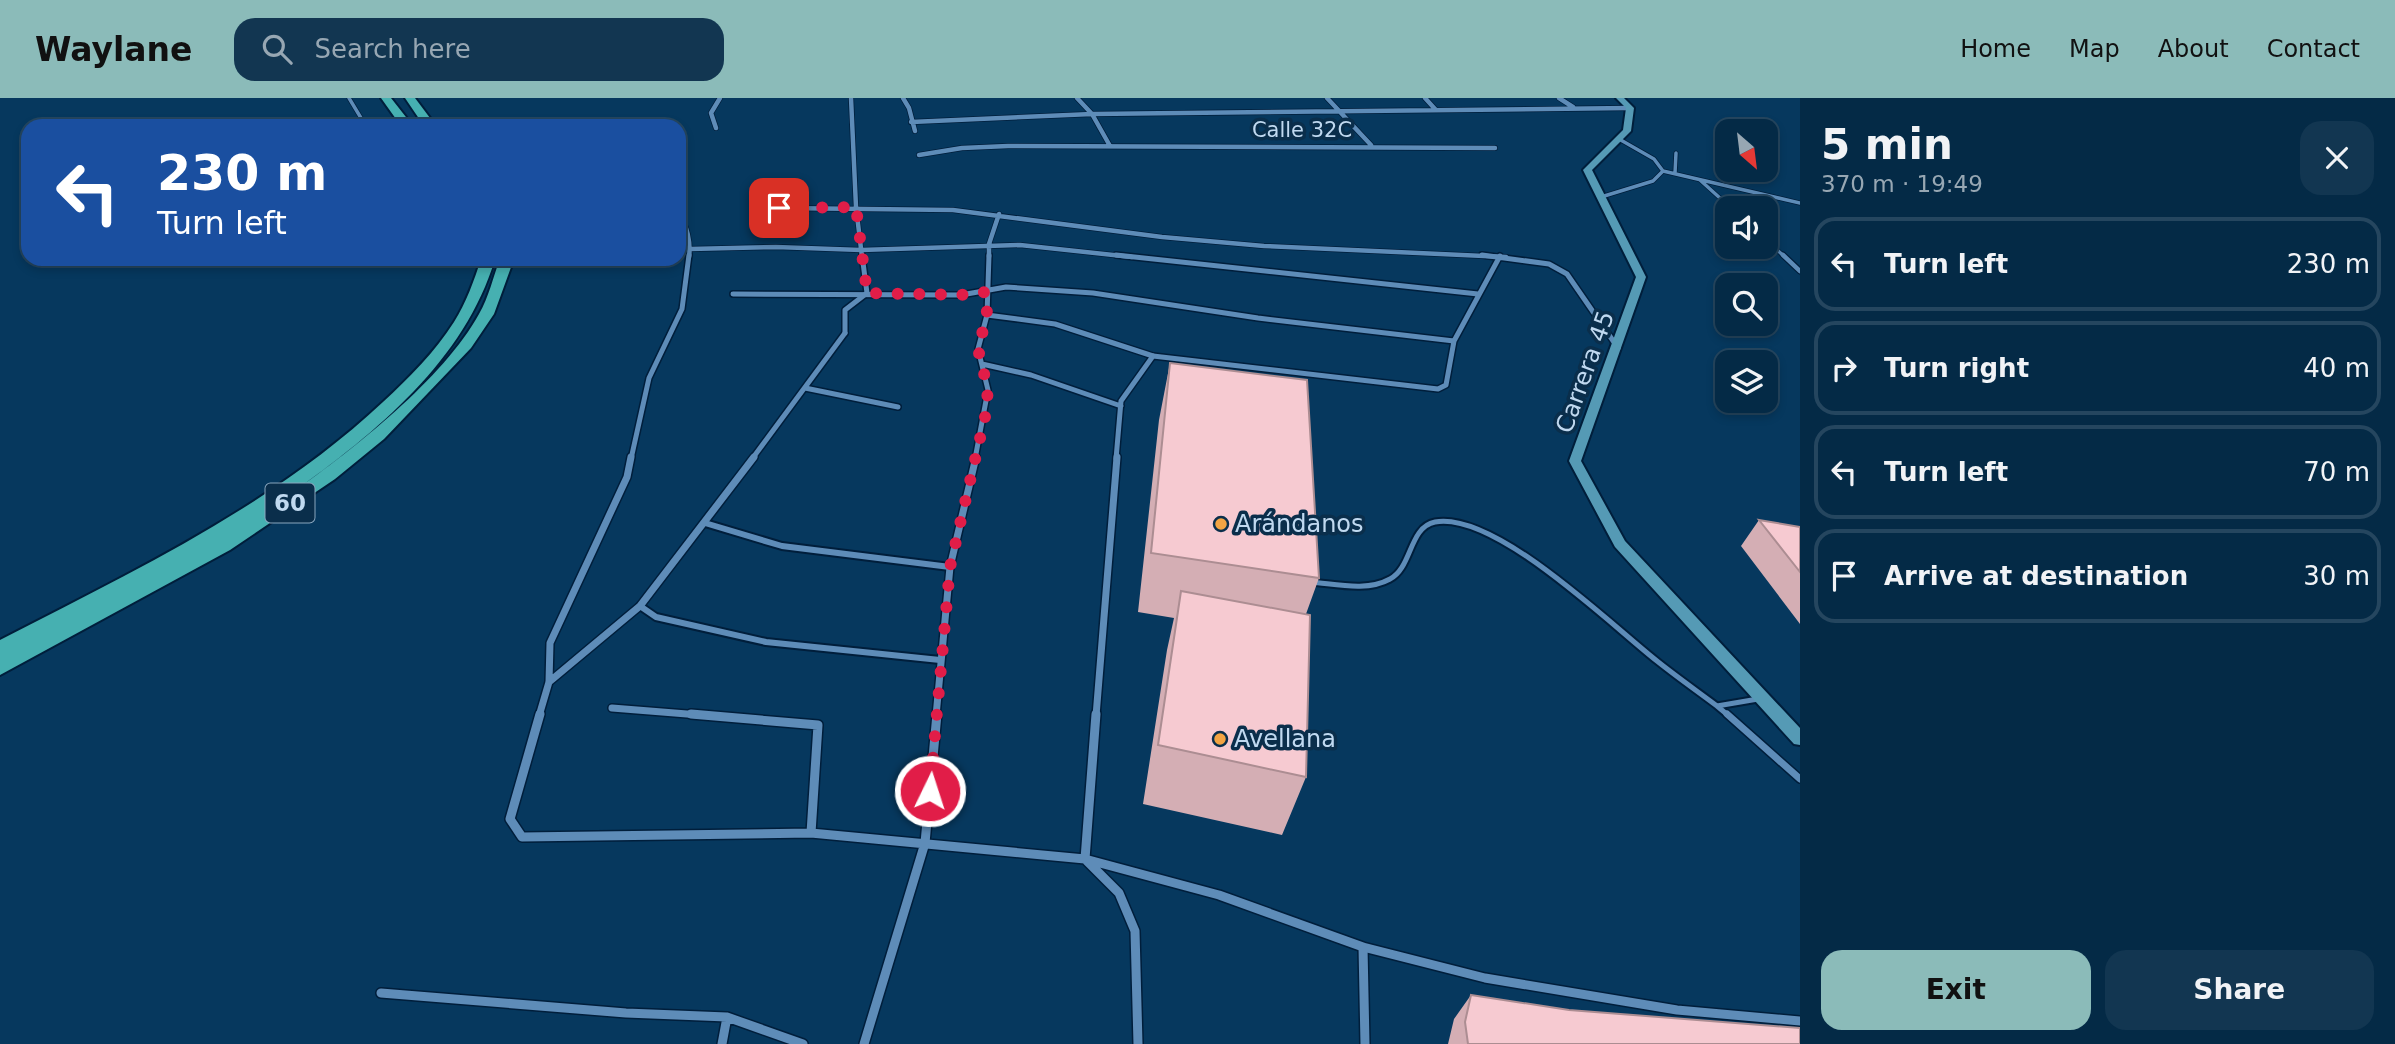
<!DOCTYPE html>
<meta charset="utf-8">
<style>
:root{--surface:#042a46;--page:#123651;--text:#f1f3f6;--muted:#97a7b3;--line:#25465f;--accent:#8bbbb9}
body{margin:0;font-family:"DejaVu Sans",sans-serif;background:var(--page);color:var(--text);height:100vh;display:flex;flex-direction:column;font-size:26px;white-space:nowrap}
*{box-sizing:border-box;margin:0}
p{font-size:23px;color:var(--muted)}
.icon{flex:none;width:38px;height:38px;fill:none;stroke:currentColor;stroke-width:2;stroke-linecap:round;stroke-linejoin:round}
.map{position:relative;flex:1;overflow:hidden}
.sheet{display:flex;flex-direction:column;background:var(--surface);width:595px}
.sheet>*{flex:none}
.banner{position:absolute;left:21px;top:21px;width:665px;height:147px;border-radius:21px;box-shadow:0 4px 10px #0003,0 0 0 2px var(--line);background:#1a4fa0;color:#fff;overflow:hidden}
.needle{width:46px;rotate:152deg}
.tools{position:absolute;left:1715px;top:21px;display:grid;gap:14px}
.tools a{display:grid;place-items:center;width:63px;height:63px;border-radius:14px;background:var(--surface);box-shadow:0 4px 10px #0003,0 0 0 2px var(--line);font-size:35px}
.pin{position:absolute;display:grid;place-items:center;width:60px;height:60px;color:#fff;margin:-30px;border-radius:14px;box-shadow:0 4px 10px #0006}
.me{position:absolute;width:77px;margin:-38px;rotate:4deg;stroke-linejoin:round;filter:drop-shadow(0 0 5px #0008)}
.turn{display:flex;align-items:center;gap:24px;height:147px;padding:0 21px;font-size:32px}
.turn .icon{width:91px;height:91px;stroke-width:2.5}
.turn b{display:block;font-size:49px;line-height:60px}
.round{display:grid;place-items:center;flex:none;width:74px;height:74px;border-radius:21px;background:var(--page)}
.headline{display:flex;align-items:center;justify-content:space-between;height:119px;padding:0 21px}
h1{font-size:42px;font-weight:600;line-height:52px}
.button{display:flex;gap:14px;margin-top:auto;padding:14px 21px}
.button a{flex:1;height:80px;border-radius:21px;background:var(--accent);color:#111;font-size:28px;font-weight:600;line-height:80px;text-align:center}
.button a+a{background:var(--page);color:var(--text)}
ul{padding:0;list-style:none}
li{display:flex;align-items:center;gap:21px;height:94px;margin:0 14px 10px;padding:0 7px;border:4px solid var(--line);border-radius:21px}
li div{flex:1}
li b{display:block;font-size:26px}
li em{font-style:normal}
header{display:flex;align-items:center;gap:42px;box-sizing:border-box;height:98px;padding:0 35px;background:var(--accent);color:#111}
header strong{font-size:33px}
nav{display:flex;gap:38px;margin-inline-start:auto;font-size:24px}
.search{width:490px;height:63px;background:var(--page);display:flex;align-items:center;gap:18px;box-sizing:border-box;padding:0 24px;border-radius:21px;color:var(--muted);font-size:26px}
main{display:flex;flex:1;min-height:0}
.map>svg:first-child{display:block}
</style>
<header>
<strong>Waylane</strong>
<div class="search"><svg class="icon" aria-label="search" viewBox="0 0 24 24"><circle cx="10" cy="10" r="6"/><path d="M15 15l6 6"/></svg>Search here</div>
<nav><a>Home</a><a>Map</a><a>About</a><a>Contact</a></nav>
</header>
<main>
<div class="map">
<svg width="1800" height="946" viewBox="0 0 1800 946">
<rect width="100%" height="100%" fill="#06385e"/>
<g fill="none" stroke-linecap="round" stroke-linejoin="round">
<defs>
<path id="service-far3" d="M349,0L361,20
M1619,41L1654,61L1663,73L1800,105
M1675,75L1676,55
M1700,82L1731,110
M1601,99L1653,83L1663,73
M1766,142L1785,159"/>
<path id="service-far2" d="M1783,157L1800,173"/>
<path id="service-far1" d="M1311,484C1336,486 1367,494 1390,481C1412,470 1409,429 1435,424C1495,413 1611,527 1657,563C1677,579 1697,593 1717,608L1758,601
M1717,608L1729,618"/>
<path id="service" d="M1727,616L1800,681"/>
<path id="pedestrian-far1" d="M987,217L1055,226L1153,258
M845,235V212L867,195"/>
<path id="pedestrian" d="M705,425L782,448L950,469
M640,508L656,519L766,544L940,562"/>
<path id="minor-far3" d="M851,0L856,109L862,159
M903,0L909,10L915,33
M1077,0L1092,16L1110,48
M1327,0L1371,47
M1425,0L1435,11
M1559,0L1573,9
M911,24L1092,16L1630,10
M716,30L711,15L720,0
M919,57L962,50L1008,48L1495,50
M779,110L953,112L1162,139L1264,148L1506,159
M679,116C687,127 691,145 689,159
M690,151L776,149L861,152L1020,147L1132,159
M989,159V146L999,116"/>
<path id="minor-far2" d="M862,157L867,195
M1116,157L1478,196
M1482,157L1549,166L1567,176L1618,250
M733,196L961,197L1006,189L1093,195L1258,220L1454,243
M982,266L1031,277L1121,308
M805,290L898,309
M631,361L649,280L682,211L689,157
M752,361L845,235
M975,361L988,292L978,251L987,217L989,157
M1116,361L1121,303L1153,258L1438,291L1446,287L1454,243L1500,158"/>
<path id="minor-far1" d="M549,584L640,508L754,359
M612,610L712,618
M539,618L549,584L550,545L627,379L631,359
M936,618L950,469L976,359
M1096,618L1117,359"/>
<path id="minor" d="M540,616L510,721L522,739L811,735L1085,761L1219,797L1363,849L1485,880L1677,912L1800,923
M691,616L818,627L811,735
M1096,616L1085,761L1119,795L1135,833L1138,946
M1363,849L1365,946
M381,895L626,915L727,919L803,946
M722,946L727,919
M864,946L925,745L937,616"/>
<path id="secondary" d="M1616,0H1624L1634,10L1631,33L1592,72L1646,179L1581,363L1625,443L1800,630V647L1794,646L1615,449L1569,363L1636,179L1583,72L1623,32L1626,10Z"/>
<path id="trunk" d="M381,0H391L413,28H401Z
M405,0H415L436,28H424Z
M481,161H495C465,262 376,335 293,394C353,352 444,280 479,216C489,199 493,179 500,161H514L494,216L471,250L384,341L335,381L230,452L0,577V559L4,557L0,559V542C134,473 272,408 383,304C409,280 435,254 454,224C466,205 474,183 481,161Z"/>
</defs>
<use href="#service-far3" stroke="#001e3b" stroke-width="5"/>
<use href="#service-far2" stroke="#001e3b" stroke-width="7"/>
<use href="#service-far1" stroke="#001e3b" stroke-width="9"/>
<use href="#service" stroke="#001e3b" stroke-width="10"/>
<use href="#pedestrian-far1" stroke="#001e3b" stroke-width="8"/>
<use href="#pedestrian" stroke="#001e3b" stroke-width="10"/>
<use href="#minor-far3" stroke="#001e3b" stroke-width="6"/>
<use href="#minor-far2" stroke="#001e3b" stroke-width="8"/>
<use href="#minor-far1" stroke="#001e3b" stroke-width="10"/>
<use href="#minor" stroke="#001e3b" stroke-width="12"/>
<use href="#secondary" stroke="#001e3b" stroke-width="4"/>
<use href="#trunk" stroke="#001e3b" stroke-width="4"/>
<use href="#service-far3" stroke="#5e8cb8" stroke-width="3.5"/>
<use href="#service-far2" stroke="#5e8cb8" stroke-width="4.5"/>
<use href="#service-far1" stroke="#5e8cb8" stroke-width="5"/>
<use href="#service" stroke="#5e8cb8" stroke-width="7"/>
<use href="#pedestrian-far1" stroke="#5e8cb8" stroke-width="5"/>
<use href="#pedestrian" stroke="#5e8cb8" stroke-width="6"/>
<use href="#minor-far3" stroke="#5e8cb8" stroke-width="4.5"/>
<use href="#minor-far2" stroke="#5e8cb8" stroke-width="5"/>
<use href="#minor-far1" stroke="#5e8cb8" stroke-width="7"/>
<use href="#minor" stroke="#5e8cb8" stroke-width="9"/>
<use href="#secondary" fill="#559ab5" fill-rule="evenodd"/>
<use href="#trunk" fill="#46b0b1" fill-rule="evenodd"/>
</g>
<path fill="#d4aeb4" d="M1170,265L1319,480L1306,516V679L1282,737L1143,706L1167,552L1174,520L1138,514L1159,322Z
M1759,422L1800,429V526L1741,448Z
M1471,897L1569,912L1800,946H1448L1454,921Z"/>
<path fill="#f6cad1" stroke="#ac8d92" stroke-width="2" d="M1170,265L1307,282L1319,480L1151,455Z
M1759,422L1800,429V474Z
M1181,493L1310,517L1306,679L1158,647Z
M1471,897L1569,912L1800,930V946H1468L1465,924Z"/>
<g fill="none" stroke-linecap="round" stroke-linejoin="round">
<path stroke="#e11d48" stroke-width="12" stroke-dasharray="0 21.6" d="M779,110L856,109L867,195L961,197L986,194L987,217L978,251L988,292L985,319L950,469L930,693"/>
</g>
<g fill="#f3a443" stroke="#0a2e4b" stroke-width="2.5">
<circle cx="1221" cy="426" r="7"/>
<circle cx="1220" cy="641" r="7"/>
</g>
<g text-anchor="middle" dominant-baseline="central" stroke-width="7" stroke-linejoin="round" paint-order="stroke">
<g font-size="21" fill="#c0d9f0" stroke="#0a2e4b">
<text x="1302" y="32">Calle 32C</text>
</g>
<rect fill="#0a2e4b" stroke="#89a6be" stroke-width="2" x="265.5" y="385.5" width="49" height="39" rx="5"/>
<g font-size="23" font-weight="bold" fill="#c0d9f0">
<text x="290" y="405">60</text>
</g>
<g font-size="24" fill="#c0d9f0" stroke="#0a2e4b">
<text transform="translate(1585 274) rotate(-70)">Carrera 45</text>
</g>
<g font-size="24" fill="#c0d9f0" stroke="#0a2e4b" text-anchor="start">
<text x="1235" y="426">Arándanos</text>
<text x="1234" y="641">Avellana</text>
</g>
</g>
</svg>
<div class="tools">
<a><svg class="needle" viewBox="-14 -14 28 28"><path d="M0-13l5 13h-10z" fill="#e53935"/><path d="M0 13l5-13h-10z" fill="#97a7b3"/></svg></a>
<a><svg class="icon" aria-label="sound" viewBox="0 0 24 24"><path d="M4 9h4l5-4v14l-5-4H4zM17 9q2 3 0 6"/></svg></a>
<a><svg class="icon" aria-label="search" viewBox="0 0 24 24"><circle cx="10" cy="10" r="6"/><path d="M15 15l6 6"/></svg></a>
<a><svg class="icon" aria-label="layers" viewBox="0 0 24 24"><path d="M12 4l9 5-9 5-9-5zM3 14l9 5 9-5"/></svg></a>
</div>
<div class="pin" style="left:779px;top:110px;background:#d93025"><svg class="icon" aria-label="arrive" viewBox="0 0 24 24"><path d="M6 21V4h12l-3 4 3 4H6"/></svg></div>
<svg class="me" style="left:930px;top:693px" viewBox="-20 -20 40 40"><circle r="17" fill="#e11d48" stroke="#fff" stroke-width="3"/><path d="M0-11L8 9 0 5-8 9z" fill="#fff"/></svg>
<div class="banner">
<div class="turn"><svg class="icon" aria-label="left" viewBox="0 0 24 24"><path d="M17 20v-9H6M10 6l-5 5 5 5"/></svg><div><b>230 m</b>Turn left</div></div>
</div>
</div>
<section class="sheet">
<div class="headline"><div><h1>5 min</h1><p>370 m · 19:49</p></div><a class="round"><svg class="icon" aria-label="close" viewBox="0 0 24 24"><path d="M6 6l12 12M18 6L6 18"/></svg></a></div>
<ul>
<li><svg class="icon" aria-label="left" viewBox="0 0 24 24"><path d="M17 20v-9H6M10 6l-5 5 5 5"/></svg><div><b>Turn left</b></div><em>230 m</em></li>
<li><svg class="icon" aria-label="right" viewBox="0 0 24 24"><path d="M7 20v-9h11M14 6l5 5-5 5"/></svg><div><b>Turn right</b></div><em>40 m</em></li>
<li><svg class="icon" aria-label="left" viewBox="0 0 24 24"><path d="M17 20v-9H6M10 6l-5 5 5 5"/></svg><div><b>Turn left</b></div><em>70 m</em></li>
<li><svg class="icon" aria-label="arrive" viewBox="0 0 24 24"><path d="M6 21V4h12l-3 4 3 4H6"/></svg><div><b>Arrive at destination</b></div><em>30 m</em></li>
</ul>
<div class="button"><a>Exit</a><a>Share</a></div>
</section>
</main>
